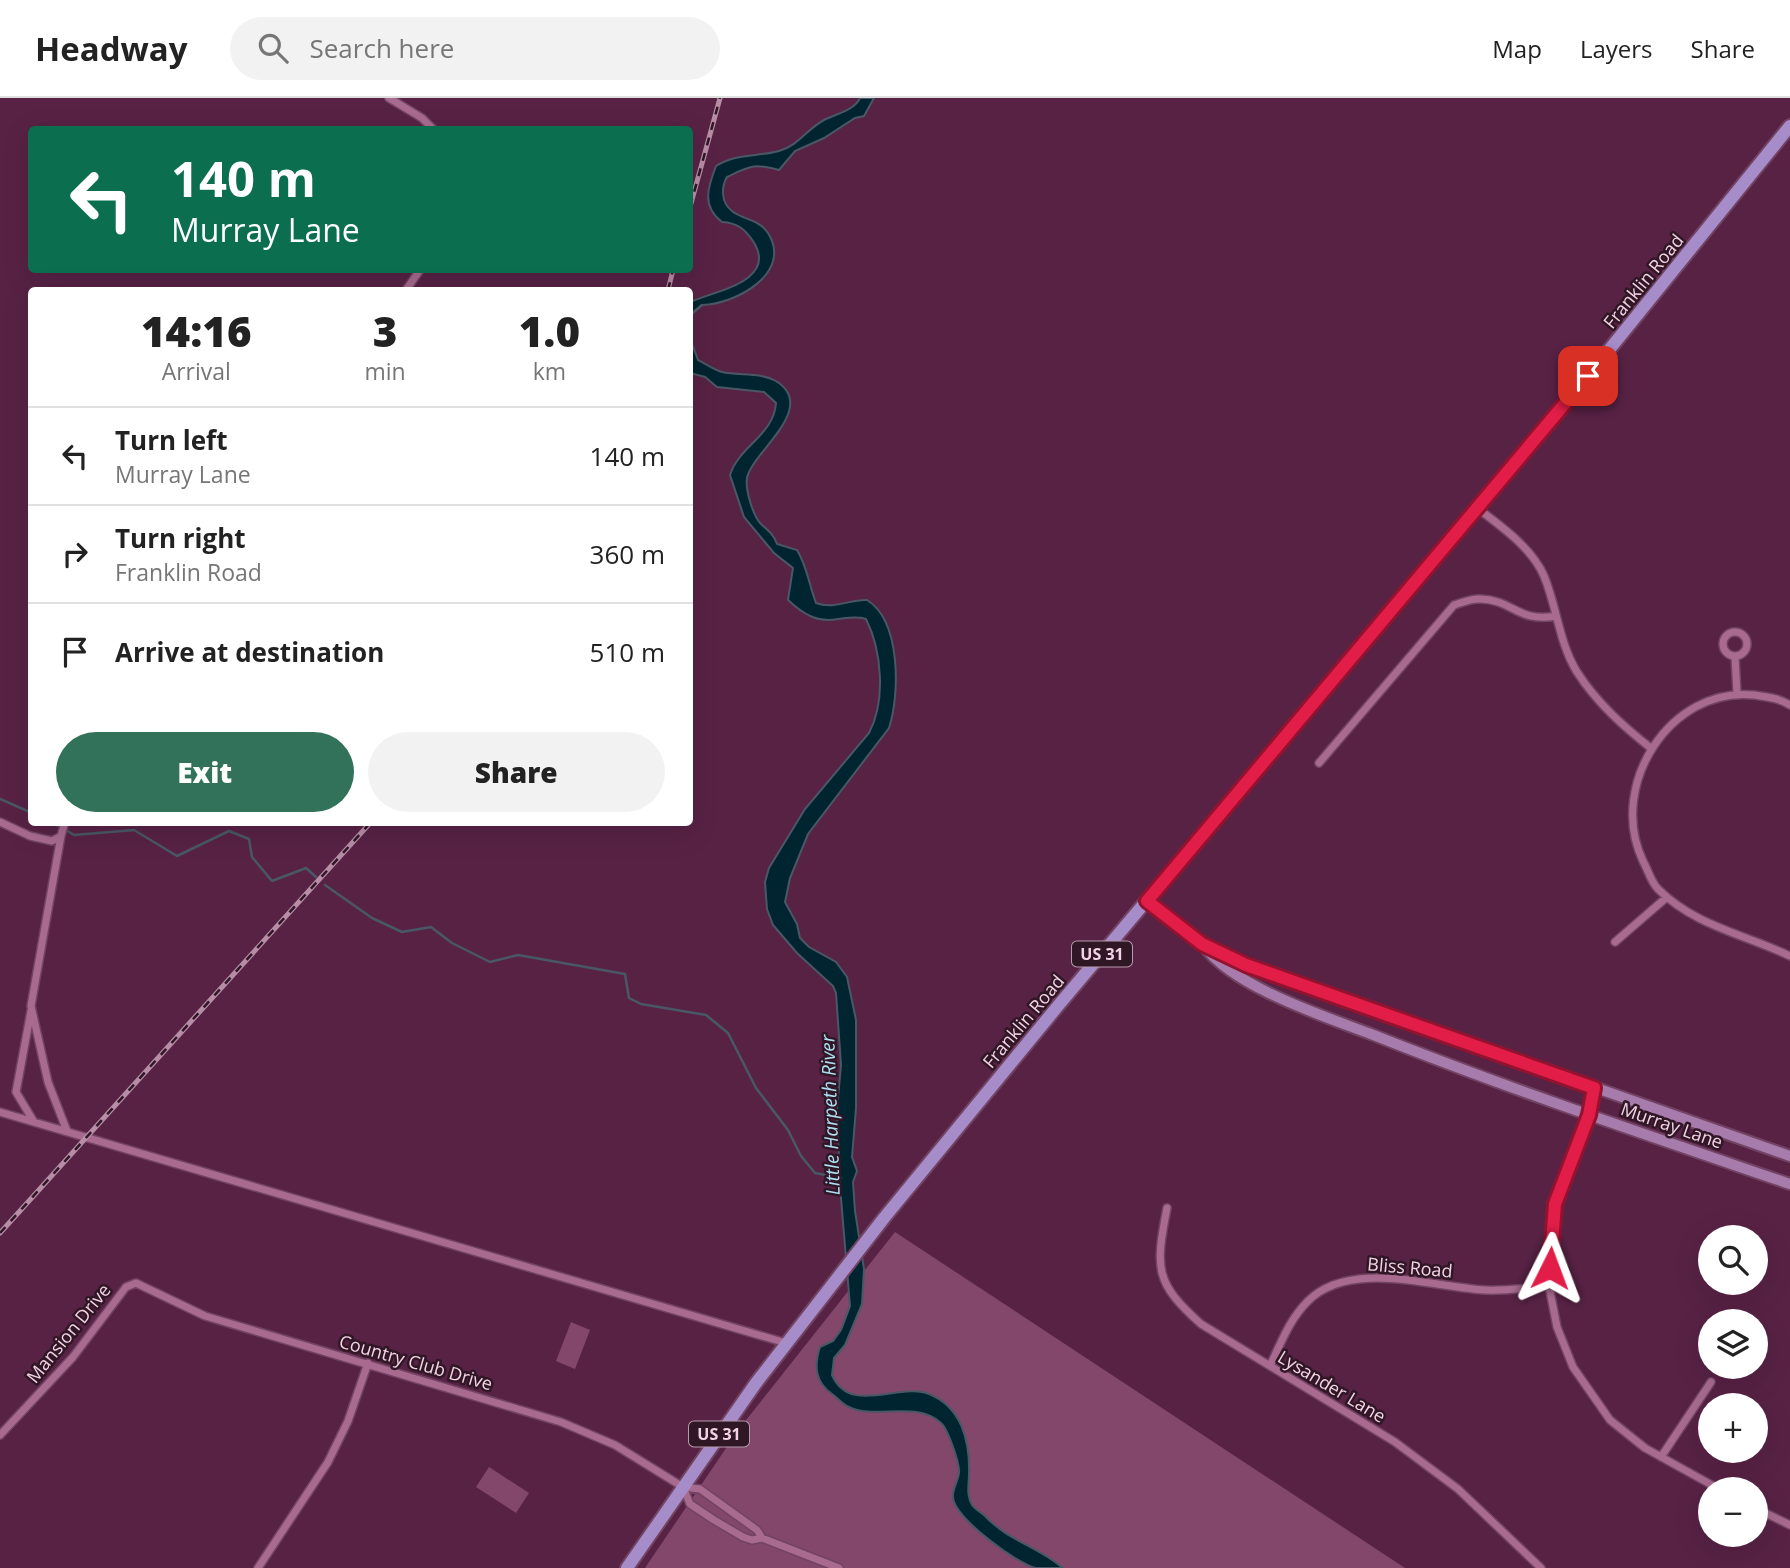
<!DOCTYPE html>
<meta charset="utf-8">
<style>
:root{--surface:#fff;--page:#f2f2f2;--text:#222;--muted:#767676;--line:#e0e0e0;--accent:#32725a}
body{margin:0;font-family:"Open Sans",sans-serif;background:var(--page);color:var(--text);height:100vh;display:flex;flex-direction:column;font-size:26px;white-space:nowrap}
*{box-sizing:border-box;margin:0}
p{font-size:23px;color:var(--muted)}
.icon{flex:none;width:38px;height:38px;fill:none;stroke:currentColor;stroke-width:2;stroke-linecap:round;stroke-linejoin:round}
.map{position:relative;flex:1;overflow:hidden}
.side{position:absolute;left:28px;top:189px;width:665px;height:539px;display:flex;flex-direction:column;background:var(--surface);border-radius:7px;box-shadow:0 7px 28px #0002}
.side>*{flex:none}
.guide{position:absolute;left:28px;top:28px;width:665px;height:147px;border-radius:7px;box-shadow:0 7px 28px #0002;background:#0b6e4f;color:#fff;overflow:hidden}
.tools{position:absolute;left:1698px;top:1127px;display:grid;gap:14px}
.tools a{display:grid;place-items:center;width:70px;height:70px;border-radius:50%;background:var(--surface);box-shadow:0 7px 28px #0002;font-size:35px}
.pin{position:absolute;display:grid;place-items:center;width:60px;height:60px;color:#fff;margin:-30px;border-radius:14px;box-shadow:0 4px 10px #0006}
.me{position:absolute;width:77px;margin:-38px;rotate:3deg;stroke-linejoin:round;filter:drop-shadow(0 0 5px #0008)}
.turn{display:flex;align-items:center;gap:24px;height:147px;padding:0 28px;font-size:32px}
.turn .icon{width:91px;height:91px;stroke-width:2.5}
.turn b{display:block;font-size:49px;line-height:60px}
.eta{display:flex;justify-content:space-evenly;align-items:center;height:119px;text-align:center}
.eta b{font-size:42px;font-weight:800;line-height:49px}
.action{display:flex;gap:14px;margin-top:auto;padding:14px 28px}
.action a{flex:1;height:80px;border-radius:42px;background:var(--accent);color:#fff;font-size:28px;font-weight:800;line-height:80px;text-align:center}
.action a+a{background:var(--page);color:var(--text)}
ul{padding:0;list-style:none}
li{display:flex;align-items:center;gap:21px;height:98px;padding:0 28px;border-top:2px solid var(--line)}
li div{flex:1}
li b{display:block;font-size:26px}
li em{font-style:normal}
header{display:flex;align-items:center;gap:42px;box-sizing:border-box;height:98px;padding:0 35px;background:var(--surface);border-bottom:2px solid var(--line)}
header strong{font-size:33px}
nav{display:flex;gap:38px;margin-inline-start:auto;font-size:24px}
.search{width:490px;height:63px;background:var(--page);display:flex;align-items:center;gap:18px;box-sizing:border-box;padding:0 24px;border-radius:38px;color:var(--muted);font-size:26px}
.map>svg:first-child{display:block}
</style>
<header>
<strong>Headway</strong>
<div class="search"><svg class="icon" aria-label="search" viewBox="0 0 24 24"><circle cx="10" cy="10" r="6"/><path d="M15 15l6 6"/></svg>Search here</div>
<nav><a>Map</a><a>Layers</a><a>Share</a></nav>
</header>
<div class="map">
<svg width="1790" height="1470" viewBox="0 0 1790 1470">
<rect width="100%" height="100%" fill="#582245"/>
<path fill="#82476b" d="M895,1134L1405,1470H645L739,1331Z
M571,1224L590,1232L575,1271L556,1263Z
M489,1369L529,1395L516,1415L476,1389Z"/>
<path fill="#002430" stroke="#495866" stroke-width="2" d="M860,0H874L864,18L855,20L824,40L795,53L779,72C754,65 750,68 727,79C721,89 721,105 732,113C743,122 759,121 768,135C793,175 736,206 702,207L690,218V204C715,193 779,183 753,143C744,130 737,125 722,124C701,108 708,89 716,68C736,55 757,59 779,53C798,48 807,31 824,22C835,16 854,13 860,0Z
M690,240L698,262C706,266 714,272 722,274C739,278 760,274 776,283C819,310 752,354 747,380C745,391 753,418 761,426C769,433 773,436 777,446L797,452C807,468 809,487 816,505C834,512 850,501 867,502C901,523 900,596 889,630L808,736L790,780L785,804L797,826L800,840L809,849L836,864L847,879L856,922V1010L852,1059L857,1073L853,1084L855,1113L864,1171L862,1206L845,1247L834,1260L832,1277C850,1318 900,1284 929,1296C962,1309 970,1344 969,1376C969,1387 966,1396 972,1407C975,1411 980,1414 984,1417C1009,1444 1036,1447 1063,1470C1054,1470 1044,1470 1036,1470C1017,1466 956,1421 953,1400C952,1391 958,1384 959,1375C960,1366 948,1331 941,1325C916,1302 875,1322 849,1309C842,1306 838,1300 832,1296C815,1284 814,1268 820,1249L833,1243L841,1232L850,1208L840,1088L837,1011L841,967L836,895L833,888L797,855L773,827L767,811L765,784L769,770L805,711L869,635C886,603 882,553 866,521C856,518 848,520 838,521C817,525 803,516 788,502L793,470L774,455L744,419L730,377C739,348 774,337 776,305L764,294L717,289L705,279L690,275Z"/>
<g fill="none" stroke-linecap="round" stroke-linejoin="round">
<path stroke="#495866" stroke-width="2.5" d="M690,217L702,207
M0,701L32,715
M51,724L60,729
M66,732L74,737L134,732L177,758L229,733L249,741L252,759L272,783L306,770L316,779
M325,787L372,820L402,834L431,829L452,845L490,864L518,857L625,876L629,900L641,906L706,917L728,935L756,990L788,1032L801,1058L815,1075L841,1080"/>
<defs>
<path id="minor" d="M389,0L422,20L434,32
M406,192L420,172
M1477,410C1501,428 1532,450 1544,478C1557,509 1559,545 1577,574C1597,605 1624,629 1652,651
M1723 546a12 12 0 1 1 24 0a12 12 0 1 1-24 0Z
M1735,559L1737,595
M1790,607C1779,600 1767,599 1754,597C1670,588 1607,688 1643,763C1648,772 1651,784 1658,791C1695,828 1744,836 1790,858
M1319,665L1454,507C1463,504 1472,500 1481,501C1513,502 1518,525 1556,518
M0,724L30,738L52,743L61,738L65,724
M61,738L31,908L48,984L67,1033
M1615,844L1667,799
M31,913L16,994L34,1024
M1593,990L1589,1017L1555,1106L1549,1188L1557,1229L1573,1269L1610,1322L1645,1350L1719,1391
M0,1014L786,1245
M1167,1110C1155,1171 1155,1185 1201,1226L1395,1344L1458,1391L1541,1470
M1270,1268C1281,1245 1289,1222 1308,1203C1350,1161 1432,1189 1485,1192C1506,1193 1528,1190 1549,1188
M0,1337L73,1259L126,1189L136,1185L205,1218L561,1324L615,1347L683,1389L700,1391L757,1432L762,1440L752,1442L743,1439L714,1422L690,1406L683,1389
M1661,1359L1711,1284
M1755,1410L1790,1427
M762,1440L839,1470
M258,1470L328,1364L348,1323L368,1265"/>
<path id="secondary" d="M1147,803L1202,846L1246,867L1790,1058
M1204,848C1234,889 1323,918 1371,936C1509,991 1650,1038 1790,1086"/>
<path id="primary" d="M627,1470L756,1285L884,1120L1057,909L1571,299L1790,28"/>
</defs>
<use href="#minor" stroke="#724363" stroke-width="10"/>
<use href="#secondary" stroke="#724363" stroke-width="14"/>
<use href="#primary" stroke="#724363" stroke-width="16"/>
<use href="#minor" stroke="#a86b8f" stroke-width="7"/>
<use href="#secondary" stroke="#a77cac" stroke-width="10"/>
<use href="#primary" stroke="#a68dca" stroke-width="12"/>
<defs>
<path id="rail" d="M690,109L720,0
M668,192L673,172
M0,1135L371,724"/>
</defs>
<use href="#rail" stroke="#b78da6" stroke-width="5"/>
<use href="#rail" stroke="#2f1726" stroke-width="2.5" stroke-dasharray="8" stroke-linecap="butt"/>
</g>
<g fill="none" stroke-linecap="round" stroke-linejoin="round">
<defs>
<path id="route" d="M1550,1170L1555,1106L1589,1017L1594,990L1246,867L1202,846L1147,803L1588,278"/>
</defs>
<use href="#route" stroke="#92132f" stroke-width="18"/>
<use href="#route" stroke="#e11d48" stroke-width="12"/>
</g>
<g text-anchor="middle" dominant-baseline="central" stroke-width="5" stroke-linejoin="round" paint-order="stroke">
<g fill="#2f1726" stroke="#b99aac" stroke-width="2">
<rect x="1072" y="843.5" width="60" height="25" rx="5"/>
<rect x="689" y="1323.5" width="60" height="25" rx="5"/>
</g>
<g font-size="16" font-weight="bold" fill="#f4d2e5">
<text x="1102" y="856">US 31</text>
<text x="719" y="1336">US 31</text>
</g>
<g font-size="18" fill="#f4d2e5" stroke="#2f1726">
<text transform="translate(1643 183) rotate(-51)">Franklin Road</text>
<text transform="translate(1023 923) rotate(-50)">Franklin Road</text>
<text transform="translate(1672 1027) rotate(19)">Murray Lane</text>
<text transform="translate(1410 1169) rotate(5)">Bliss Road</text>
<text transform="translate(68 1235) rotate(-51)">Mansion Drive</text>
<text transform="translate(416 1264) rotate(16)">Country Club Drive</text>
<text transform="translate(1332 1288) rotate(31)">Lysander Lane</text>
</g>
<g font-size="19" font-style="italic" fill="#aee0f4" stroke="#2f1726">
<text transform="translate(830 1017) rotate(-92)">Little Harpeth River</text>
</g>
</g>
</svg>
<div class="tools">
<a><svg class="icon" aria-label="search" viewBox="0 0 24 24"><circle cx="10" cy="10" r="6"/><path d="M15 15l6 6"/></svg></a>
<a><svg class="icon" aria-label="layers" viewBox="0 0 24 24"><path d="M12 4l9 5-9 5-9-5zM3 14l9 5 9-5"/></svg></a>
<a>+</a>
<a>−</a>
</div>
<div class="pin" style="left:1588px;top:278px;background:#d93025"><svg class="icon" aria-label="arrive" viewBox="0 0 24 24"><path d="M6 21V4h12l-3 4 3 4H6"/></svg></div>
<svg class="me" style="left:1550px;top:1170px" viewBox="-20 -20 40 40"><path d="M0-17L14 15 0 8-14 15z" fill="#e11d48" stroke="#fff" stroke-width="4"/></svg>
<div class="guide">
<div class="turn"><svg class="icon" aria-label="left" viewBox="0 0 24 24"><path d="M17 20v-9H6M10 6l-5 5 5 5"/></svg><div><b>140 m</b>Murray Lane</div></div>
</div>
<section class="side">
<div class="eta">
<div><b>14:16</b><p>Arrival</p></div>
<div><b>3</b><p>min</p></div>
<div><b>1.0</b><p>km</p></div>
</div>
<ul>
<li><svg class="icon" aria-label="left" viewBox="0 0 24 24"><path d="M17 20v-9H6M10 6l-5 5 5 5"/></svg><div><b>Turn left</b><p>Murray Lane</p></div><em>140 m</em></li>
<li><svg class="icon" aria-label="right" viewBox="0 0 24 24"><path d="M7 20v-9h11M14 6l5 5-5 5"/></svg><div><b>Turn right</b><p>Franklin Road</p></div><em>360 m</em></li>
<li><svg class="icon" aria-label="arrive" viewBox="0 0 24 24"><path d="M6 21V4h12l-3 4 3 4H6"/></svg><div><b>Arrive at destination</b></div><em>510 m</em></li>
</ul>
<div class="action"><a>Exit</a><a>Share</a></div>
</section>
</div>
